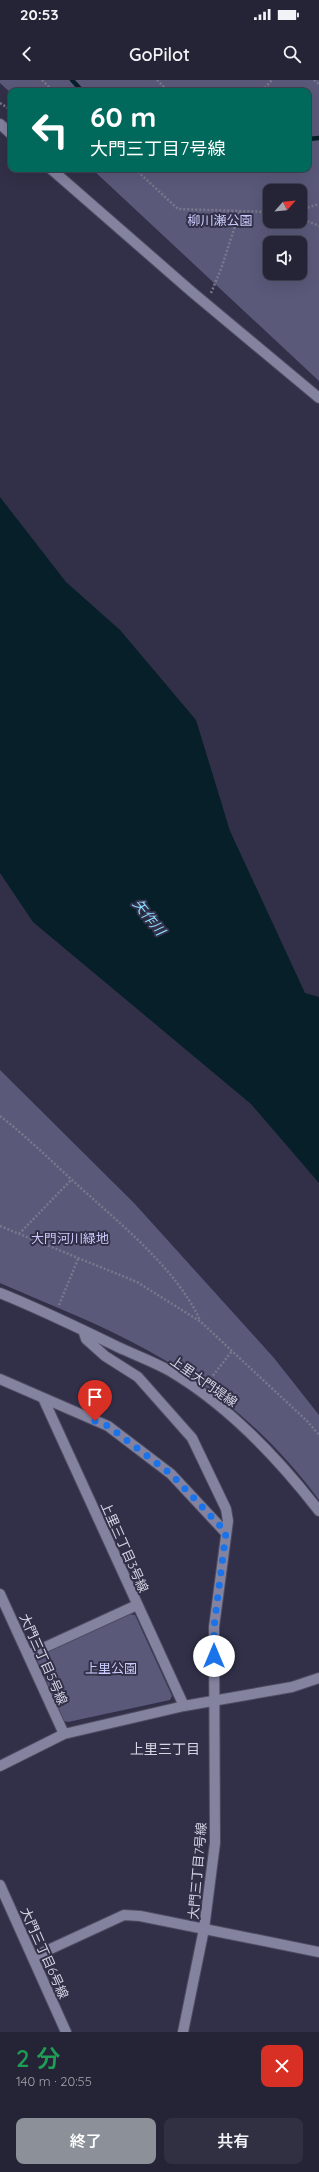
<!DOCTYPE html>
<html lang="ja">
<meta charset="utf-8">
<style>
:root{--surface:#252436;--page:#313042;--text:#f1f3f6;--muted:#a3a4ad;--line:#424151;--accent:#8c9099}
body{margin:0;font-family:Quicksand,"Noto Sans JP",sans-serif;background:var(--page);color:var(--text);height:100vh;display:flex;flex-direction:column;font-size:15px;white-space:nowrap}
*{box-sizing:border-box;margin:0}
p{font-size:13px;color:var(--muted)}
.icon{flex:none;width:22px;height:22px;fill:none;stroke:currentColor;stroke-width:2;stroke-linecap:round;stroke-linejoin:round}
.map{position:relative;height:1952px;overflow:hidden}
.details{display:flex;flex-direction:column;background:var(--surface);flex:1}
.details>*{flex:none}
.hud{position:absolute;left:8px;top:8px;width:303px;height:84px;border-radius:8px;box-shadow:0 4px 16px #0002,0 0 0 1px var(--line);background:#00695c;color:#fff;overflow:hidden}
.needle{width:26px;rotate:63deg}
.tools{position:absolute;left:263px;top:104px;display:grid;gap:8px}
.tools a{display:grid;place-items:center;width:44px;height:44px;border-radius:8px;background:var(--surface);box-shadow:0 4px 16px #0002,0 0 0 1px var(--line);font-size:20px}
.pin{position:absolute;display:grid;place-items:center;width:34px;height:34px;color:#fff;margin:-41px -17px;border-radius:50% 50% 50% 0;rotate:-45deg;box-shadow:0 0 4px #0007}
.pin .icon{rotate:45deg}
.me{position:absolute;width:44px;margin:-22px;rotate:0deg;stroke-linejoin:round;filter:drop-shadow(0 0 3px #0008)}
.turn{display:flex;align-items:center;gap:14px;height:84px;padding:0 16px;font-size:18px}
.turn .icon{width:52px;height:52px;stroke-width:2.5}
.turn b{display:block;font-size:28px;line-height:34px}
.round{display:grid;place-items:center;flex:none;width:42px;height:42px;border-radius:8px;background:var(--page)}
.headline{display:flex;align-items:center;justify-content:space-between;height:68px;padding:0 16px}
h1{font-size:24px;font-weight:600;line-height:30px;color:#1e9e55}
.cta{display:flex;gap:8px;margin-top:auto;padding:8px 16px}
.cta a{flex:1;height:46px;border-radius:8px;background:var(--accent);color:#fff;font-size:16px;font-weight:600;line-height:46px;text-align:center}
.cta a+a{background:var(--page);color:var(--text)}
.status{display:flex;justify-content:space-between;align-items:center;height:28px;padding:0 20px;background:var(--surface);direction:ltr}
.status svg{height:11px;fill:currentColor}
header{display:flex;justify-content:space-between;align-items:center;height:52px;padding:0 16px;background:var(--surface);font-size:18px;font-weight:600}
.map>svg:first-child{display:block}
</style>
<div class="status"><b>20:53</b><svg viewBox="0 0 49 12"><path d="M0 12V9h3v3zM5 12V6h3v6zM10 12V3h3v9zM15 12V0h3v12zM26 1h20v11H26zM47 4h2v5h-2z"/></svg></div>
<header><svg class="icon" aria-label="back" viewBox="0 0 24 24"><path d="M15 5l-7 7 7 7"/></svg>GoPilot<svg class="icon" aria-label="search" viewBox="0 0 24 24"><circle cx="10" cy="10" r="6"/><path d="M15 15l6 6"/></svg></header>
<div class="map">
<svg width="319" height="1952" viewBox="0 0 319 1952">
<rect width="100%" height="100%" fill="#313048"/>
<path fill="#5a597a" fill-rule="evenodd" d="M0,0H319V301L92,89H308V11H11V13L0,3ZM270,111H300V141H270ZM270,163H300V193H270Z
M0,990L134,1123L274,1278L319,1335V1420C270,1353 204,1298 130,1261C88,1239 43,1222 0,1203Z
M129,1534L135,1535L172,1616L170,1620L68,1642L64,1641L37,1580L39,1574Z"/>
<path fill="#071f28" d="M0,417L66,502L120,550L196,640L230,751L305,913L319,917V1103L251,1024L33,842L0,793Z"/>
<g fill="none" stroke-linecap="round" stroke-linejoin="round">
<path stroke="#071f28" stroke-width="4.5" d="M72,0L82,11
M308,59L319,58"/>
<defs>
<path id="minor" d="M0,44L11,54
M51,89L192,212L319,318
M0,1213C40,1229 79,1248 118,1267C135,1275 154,1282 170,1291C229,1326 278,1378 319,1431
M83,1250L86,1259L105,1276L138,1297L192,1358L226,1429L228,1441L214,1547L215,1763L204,1849L183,1952
M0,1299L108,1346L171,1394L226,1453
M43,1318L184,1626
M0,1514L64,1654
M28,1575L137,1525
M0,1686L64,1654L184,1626L292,1607L319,1598
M0,1805L66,1952
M33,1877L124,1835L140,1836L319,1872"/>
</defs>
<use href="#minor" stroke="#4e4c61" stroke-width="12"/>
<path stroke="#78788c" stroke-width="2.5" stroke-dasharray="2 2" stroke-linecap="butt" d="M42,0L53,11
M157,0L168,11
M314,0L319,4
M262,11L272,0
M0,23L11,30
M135,89L178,129L270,132
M300,130L319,124
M300,138L319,146
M211,213L221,189L240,131
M0,1036C26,1056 47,1077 71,1099C114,1139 175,1186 200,1240
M0,1146L137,1202L201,1242L307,1341L319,1355
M19,1154L71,1100
M59,1225L78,1179
M208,1302L232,1271"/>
<use href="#minor" stroke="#83829f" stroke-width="10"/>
</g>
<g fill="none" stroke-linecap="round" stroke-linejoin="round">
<path stroke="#1a73e8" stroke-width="7" stroke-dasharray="0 12.6" d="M95,1341L108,1346L171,1394L226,1452L214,1547V1576"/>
</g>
<g text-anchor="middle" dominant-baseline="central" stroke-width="4" stroke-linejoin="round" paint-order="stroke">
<g font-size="13" fill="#cbcafc" stroke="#313048">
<text x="220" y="140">柳川瀬公園</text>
<text x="70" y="1158">大門河川緑地</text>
<text x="111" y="1588">上里公園</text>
</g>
<g font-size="13" fill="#d5d5e5" stroke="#313048">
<text transform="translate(204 1301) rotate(35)">上里大門堤線</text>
<text transform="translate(125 1467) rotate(66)">上里三丁目3号線</text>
<text transform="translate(44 1579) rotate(66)">大門三丁目5号線</text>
<text transform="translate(197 1791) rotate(-85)">大門三丁目7号線</text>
<text transform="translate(45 1873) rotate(66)">大門三丁目6号線</text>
</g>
<g font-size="14" font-style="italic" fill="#8adcff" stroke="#313048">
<text transform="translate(149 837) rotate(51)">矢作川</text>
</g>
<g font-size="14" fill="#d5d5e5" stroke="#313048">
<text x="165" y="1669">上里三丁目</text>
</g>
</g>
</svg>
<div class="tools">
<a><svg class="needle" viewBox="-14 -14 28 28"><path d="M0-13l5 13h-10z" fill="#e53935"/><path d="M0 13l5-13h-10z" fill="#a3a4ad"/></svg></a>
<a><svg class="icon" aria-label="sound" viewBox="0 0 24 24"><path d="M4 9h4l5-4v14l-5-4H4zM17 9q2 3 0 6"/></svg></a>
</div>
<div class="pin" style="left:95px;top:1341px;background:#d93025"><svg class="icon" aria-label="arrive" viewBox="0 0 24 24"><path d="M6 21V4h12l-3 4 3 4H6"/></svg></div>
<svg class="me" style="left:214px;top:1576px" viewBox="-20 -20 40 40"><circle r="19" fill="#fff"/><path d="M0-13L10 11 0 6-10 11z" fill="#1a73e8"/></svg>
<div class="hud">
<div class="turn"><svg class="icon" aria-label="left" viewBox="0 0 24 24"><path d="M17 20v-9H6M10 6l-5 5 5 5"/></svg><div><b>60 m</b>大門三丁目7号線</div></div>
</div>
</div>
<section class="details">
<div class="headline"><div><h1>2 分</h1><p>140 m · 20:55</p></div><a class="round" style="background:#d93025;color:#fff"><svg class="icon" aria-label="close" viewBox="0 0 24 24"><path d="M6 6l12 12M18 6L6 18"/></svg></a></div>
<div class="cta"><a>終了</a><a>共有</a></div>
</section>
